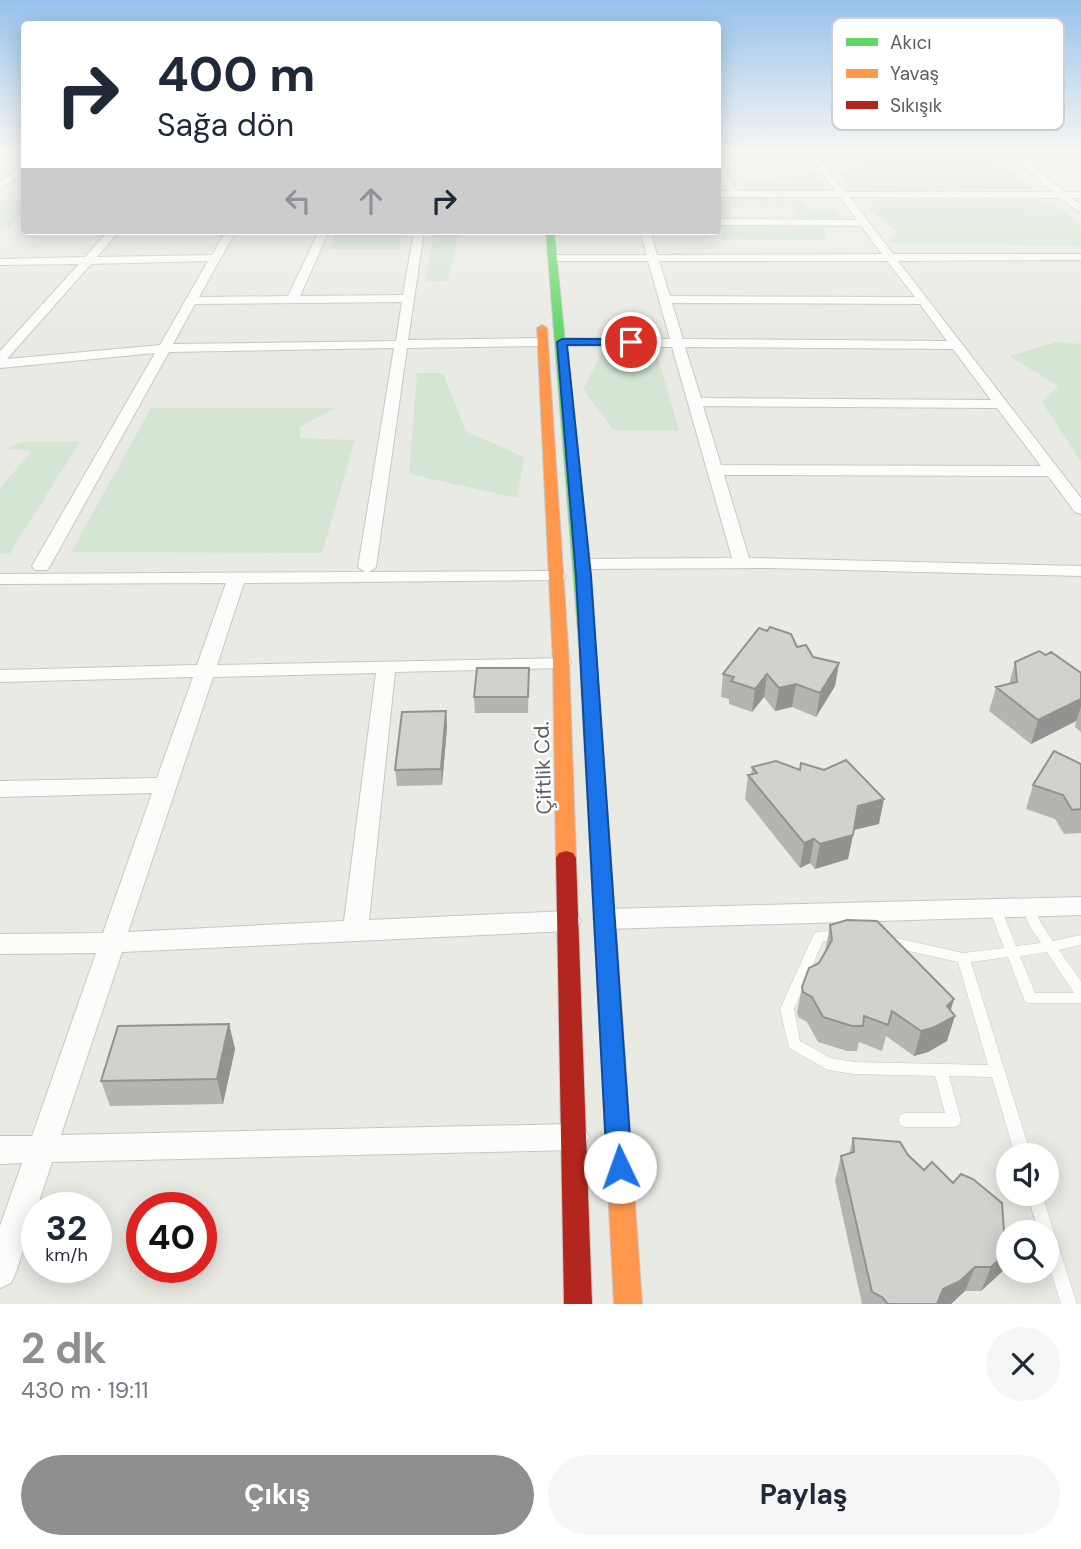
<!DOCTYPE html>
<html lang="tr">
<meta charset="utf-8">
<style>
:root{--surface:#fff;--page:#f6f6f7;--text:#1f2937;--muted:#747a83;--accent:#8e8f90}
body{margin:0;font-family:"DM Sans",sans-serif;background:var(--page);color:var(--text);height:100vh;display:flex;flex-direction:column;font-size:26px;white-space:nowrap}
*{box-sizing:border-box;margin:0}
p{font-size:23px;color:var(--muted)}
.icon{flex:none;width:38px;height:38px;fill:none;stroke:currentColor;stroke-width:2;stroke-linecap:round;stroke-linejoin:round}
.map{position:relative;height:1304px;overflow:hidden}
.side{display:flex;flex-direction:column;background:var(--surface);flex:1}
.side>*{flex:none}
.banner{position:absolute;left:21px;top:21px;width:700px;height:214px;border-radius:7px;box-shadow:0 4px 18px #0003;background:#fff;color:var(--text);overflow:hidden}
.tools{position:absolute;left:996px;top:1143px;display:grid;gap:14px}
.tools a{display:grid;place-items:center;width:63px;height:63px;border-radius:50%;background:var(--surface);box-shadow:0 4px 18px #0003;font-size:35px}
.speed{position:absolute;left:21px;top:1192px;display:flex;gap:14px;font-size:35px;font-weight:700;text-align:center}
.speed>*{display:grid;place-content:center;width:91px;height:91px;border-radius:50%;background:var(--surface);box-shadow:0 4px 18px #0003;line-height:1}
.speed small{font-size:18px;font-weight:400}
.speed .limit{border:10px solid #d22;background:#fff;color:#111}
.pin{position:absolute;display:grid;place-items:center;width:60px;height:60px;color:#fff;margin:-30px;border:4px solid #fff;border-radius:50%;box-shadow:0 2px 7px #0007}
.me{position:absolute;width:77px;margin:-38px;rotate:357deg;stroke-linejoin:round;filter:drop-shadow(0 0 5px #0008)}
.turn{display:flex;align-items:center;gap:24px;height:147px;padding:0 21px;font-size:32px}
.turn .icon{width:91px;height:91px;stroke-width:2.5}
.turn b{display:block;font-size:49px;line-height:60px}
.lanes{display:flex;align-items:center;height:66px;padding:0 21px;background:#0003;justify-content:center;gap:35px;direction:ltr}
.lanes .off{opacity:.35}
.round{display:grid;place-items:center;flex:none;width:74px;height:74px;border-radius:37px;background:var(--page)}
.head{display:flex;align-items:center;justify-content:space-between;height:119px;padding:0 21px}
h1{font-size:42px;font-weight:700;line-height:52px;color:var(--accent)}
.primary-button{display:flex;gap:14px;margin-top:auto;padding:14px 21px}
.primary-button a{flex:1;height:80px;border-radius:42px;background:var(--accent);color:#fff;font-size:28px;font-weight:700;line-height:80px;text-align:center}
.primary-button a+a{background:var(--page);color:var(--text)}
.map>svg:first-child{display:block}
</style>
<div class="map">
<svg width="1081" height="1304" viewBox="0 0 1081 1304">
<rect width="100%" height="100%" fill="#eaeae5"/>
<path fill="#d4e6d3" d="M824,150H987L1032,189L851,191L838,173L864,166L832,157Z
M817,173L830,191L747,190L740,182C767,180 791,174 817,173Z
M718,197L802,199L808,210L837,209L843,221H814L794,217L792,207L729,206L732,220H718Z
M0,199L24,200V211L10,227L0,228Z
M875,199H1036L1063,211L1081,225V246L887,243L897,232L870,210Z
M726,224L823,227L826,240L721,239Z
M336,231H377L376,234L402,235L398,250L330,249Z
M434,231H459L448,281L426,282Z
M1057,342L1081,344V462L1042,402L1058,386L1009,356Z
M656,350L679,431L613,430L583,389L603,351Z
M417,373H443L466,431L524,457L517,498L409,474Z
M151,408H336L300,427V438L355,440L322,553L71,552Z
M20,442H80L9,554H0V488L32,451L6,449Z"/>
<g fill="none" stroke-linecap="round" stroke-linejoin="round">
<defs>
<path id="lane" d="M1028,902L1032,904L1041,923L1053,941L1081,935V945L1059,950L1081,981V1003H1030L1025,1002L1008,957L971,962L1031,1155H1015L992,1077L949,1076L961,1120L959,1125L954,1127H905L900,1125L898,1120L900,1115L905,1113H945L935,1076L854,1074L828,1070L789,1048L780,1009L813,936L815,933C823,930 837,931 845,934L847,937L845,940L841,942L823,941L794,1009L800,1041L831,1058L854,1062L988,1065L958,962L887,946L883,944L881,941L883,938L887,936L963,953L1004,948L989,908L991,905L995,903L999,905L1001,908L1016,946L1041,943L1029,925L1022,907L1024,904ZM1047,952L1074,993H1035L1020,956Z
M1027,1194H1042L1077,1304H1061L1046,1257V1232H1039Z"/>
<path id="street" d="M805,150H813L845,192H1053L1004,150H1013L1065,192H1081V198H1072L1081,205V213L1060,198L850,197L893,254H1081V260L898,261L1081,498V514L1075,512L1048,476L724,475L749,558L1081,566V576L770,568L582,569L573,564L582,559L732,558L672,347L562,346L556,342L562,338L670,339L648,261H552L547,258L552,255H647L640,231H650L657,255L882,254L861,226L718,225V219L857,220L840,197H718V191H728L718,170V159L722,162L737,191H836ZM659,261H887L915,297L670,296ZM672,303L920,304L947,341L683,339ZM685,347L953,349L991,400L701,398ZM703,406L997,408L1041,466L721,465Z
M24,164V171L0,189V182Z
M108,231H119L97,257L212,255L226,231H236L199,297L288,296L319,231H329L300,296L403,295L414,231H424L408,340L543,338L549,342L543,346L407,348L376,567L369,572L557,571L566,576L563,580L244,583L217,665L568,658L571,662L568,666L561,668L395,672L369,920L568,911L577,914L581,921L577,928L568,931L122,952L61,1135L574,1124L584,1128L589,1137L584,1146L574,1150L52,1162L16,1272L11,1283L0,1288V1226L22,1163L0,1164V1136H32L96,953L0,954V934L103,933L152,793L0,797V781L157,778L193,677L0,682V670L197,665L226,583L0,584V574L365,572L358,567L394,348L169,352L50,566L47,570H35L32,566L155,353L0,368V351L79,264L0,265V259L85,257ZM208,261L160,345L7,359L91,264ZM402,302L396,341L173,344L195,304ZM376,673L344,921L128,932L213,677Z
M1081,897V915L605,929L596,926L593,919L596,912L605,909Z"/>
<path id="fast" d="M546,231H554L595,645L587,650L579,645Z"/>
<path id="slow" d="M542,325L547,328L569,662L576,858L573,863L566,865L559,863L556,858L553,662L537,328Z
M607,950L614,952L618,958L642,1304H614L596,958L600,952Z"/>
<path id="jam" d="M587,640L595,645L618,958L614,964L607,966L600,964L596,958L579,645Z
M566,851L573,853L576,858L592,1304H564L556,858L559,853Z"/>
</defs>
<use href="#lane" stroke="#c6c6c6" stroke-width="1"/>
<use href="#street" stroke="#c6c6c6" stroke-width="2"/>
<use href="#fast" stroke="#c7c7c7" stroke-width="2"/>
<use href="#slow" stroke="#c7c7c7" stroke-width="2"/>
<use href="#jam" stroke="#c7c7c7" stroke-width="2"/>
<use href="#lane" fill="#fcfcfb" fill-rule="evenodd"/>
<use href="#street" fill="#fcfcfb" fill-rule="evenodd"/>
<use href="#fast" fill="#63d668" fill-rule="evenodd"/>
<use href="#slow" fill="#ff974d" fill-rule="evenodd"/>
<use href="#jam" fill="#b3261e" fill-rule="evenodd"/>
</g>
<path fill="#b4b4b1" d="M767,631L797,647L813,657L839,663L835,686L816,717L792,707L775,711L764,697L752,712L729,704V699L721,697L723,674Z
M1046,655L1081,673V732L1075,727L1076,721L1031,744L989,711L996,687L1009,684L1015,662Z
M529,668L528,713H475L474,697Z
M446,711L447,727L442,785L397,786L395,770Z
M1081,764V833L1064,834L1055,819L1026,809L1033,785Z
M752,767L879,824L854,830L848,859L815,869L810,863L800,868L745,799L748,775L751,774Z
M830,925L951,1011L947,1041L928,1052L914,1056L886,1036L882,1051L859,1042L857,1051H847L818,1042L807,1022L798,1017L797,1012L802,987L819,963L825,952Z
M229,1024L235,1049L223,1104L110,1106L101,1081Z
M853,1138L908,1155L924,1170L953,1183L1005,1269L981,1291H965L951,1304H862L835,1181L841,1156L849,1154Z"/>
<path fill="#929290" d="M839,663L835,686L816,717L820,693Z
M767,674L764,697L752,712L755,689Z
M796,684L792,707L775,711L779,688Z
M1081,699V707L1076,721L1031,744L1038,720Z
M446,711L447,727L442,785L441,769Z
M884,799L879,824L853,830L858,806Z
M853,835L848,859L815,869L820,844Z
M814,839L810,863L800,868L804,843Z
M954,999L948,1020L955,1016L947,1041L928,1052L914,1056L921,1031Z
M229,1024L235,1049L223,1104L217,1079Z
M1008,1252V1262L1005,1269L981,1291L991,1267Z
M975,1267L965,1291L951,1304H937L943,1289Z"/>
<path fill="#d1d1ce" stroke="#929290" stroke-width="2" d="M770,627L791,634L797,647L806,645L813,657L839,663L820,693L796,684L779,688L767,674L755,689L731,681L734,677L723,674L759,628L767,631Z
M1039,651L1046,655L1051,652L1081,673V699L1038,720L996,687L1017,682L1015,662Z
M477,668H529L528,697H474Z
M446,711L441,769L395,770L402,712Z
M1054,751L1081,764V809L1072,810L1063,795L1033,785Z
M846,760L884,799L858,806L853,835L820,844L814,839L804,843L748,775L757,773L752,767L776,761L800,770L801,763L824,770Z
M847,920L877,921L954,999L947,1006L955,1016L935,1027L921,1031L892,1011L888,1025L864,1016L863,1026H852L823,1017L812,997L803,992L802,987L809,968L819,963L832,940L830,925Z
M229,1024L217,1079L101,1081L118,1026Z
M853,1138L900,1142L908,1155L924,1170L932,1162L953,1183L961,1174L973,1179L1002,1203L1004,1231L1008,1236V1252L991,1267H975L960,1281L943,1289L937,1304H888L882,1297L872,1292L841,1156L854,1152Z"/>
<linearGradient id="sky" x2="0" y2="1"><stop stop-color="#97c2ec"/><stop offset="0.45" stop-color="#f6f6f3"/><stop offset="1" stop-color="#f6f6f3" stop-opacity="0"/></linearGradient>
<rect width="1081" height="333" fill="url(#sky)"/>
<path fill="#1a73e8" stroke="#114b97" stroke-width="2" d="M631,339L636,342L635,345H567L591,576L632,1167L628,1175L620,1178L611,1175L607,1167L576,576L557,342L562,339Z"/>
<g text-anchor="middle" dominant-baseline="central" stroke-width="5" stroke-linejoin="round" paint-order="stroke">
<g font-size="21" fill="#5c5e62" stroke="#fff">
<text transform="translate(543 768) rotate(-92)">Çiftlik Cd.</text>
</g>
</g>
<rect x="832" y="18" width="232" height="112" rx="10" fill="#fff" stroke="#cecfd0" stroke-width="2"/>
<rect x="846" y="38" width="32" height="8" fill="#63d668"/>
<rect x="846" y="69" width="32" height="9" fill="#ff974d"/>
<rect x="846" y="101" width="32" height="8" fill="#b3261e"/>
<g font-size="19" fill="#5c5e62">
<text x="890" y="49">Akıcı</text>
<text x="890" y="80">Yavaş</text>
<text x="890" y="112">Sıkışık</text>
</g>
</svg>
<div class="tools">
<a><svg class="icon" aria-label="sound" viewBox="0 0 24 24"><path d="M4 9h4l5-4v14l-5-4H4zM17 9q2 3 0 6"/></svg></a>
<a><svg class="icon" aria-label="search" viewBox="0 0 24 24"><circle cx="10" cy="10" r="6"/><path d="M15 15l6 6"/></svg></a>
</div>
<div class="speed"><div>32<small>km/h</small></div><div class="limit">40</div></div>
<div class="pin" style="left:631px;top:342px;background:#d93025"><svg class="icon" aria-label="arrive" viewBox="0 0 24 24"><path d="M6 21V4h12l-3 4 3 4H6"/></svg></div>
<svg class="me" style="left:620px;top:1167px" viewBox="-20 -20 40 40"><circle r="19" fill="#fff"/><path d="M0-13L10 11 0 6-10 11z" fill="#1a73e8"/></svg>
<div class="banner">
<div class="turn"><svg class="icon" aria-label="right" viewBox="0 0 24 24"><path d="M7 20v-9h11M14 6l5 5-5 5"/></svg><div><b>400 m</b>Sağa dön</div></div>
<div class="lanes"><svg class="icon off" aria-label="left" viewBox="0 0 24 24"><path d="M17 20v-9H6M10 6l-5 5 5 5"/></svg><svg class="icon off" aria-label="ahead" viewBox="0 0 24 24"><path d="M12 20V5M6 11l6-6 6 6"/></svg><svg class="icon" aria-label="right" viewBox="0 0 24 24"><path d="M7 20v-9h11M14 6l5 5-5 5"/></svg></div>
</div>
</div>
<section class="side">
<div class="head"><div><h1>2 dk</h1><p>430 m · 19:11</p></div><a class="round"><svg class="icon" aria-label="close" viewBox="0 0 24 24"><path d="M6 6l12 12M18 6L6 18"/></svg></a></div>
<div class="primary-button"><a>Çıkış</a><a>Paylaş</a></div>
</section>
